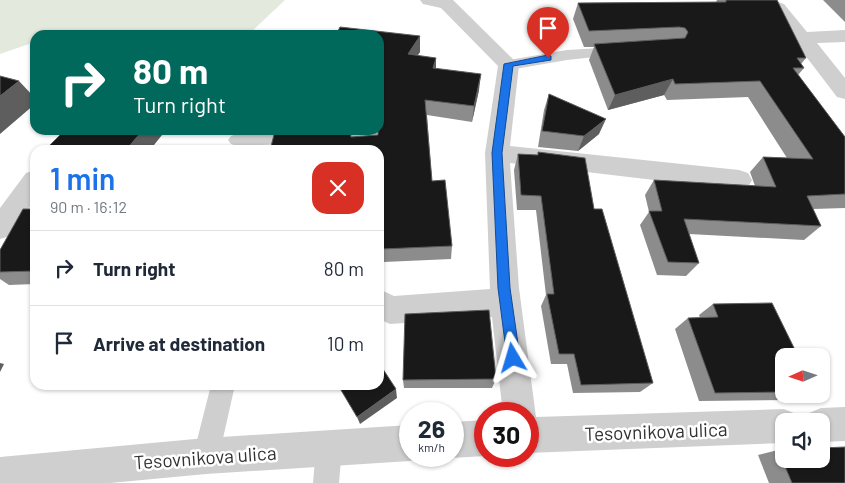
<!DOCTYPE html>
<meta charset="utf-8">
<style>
:root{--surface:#fff;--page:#f6f6f7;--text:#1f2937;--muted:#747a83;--line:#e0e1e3;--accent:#1a73e8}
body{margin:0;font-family:Barlow,sans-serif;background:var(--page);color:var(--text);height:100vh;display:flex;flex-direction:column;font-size:19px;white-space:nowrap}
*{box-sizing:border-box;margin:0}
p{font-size:16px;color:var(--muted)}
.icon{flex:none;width:28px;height:28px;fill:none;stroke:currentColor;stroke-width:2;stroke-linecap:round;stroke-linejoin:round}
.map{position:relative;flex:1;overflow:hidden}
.sheet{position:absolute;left:30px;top:145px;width:354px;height:245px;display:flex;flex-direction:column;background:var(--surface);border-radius:15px;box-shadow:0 1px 4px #0004}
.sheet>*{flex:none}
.hud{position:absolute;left:30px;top:30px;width:354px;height:105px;border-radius:15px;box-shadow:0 1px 4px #0004;background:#00695c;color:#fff;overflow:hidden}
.needle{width:32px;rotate:267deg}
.buttons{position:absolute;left:775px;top:348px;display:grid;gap:10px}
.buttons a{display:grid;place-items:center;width:55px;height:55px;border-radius:10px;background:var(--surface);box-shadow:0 1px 4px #0004;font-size:25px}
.speed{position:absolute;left:399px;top:402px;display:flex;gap:10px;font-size:25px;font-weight:700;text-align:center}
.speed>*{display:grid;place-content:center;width:65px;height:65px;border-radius:50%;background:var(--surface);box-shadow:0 1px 4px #0004;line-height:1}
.speed small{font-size:12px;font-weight:400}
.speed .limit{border:8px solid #d22;background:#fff;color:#111}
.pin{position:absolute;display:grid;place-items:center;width:42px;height:42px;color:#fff;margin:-51px -21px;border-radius:50% 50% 50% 0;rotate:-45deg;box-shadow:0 0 5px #0007}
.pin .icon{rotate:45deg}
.me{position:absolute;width:55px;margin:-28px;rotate:353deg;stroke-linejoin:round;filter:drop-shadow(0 0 4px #0008)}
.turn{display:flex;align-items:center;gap:18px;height:105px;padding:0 20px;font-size:22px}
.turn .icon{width:65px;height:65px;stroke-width:2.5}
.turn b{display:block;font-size:35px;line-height:42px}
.round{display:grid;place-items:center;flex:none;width:52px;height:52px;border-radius:15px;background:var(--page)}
.head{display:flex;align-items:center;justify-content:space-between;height:85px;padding:0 20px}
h1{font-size:30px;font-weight:600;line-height:38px;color:var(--accent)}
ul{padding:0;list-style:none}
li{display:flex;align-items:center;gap:15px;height:75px;padding:0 20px;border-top:1px solid var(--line)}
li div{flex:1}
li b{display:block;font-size:19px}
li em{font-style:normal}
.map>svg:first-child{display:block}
</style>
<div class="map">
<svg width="845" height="483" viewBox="0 0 845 483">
<rect width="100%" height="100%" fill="#fff"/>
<path fill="#e3e9dc" d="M0,0H285L248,35H35V42L0,54Z"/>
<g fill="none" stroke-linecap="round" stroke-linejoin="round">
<path fill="#cfcfcf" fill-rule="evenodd" d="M618,47L625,51L623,54L567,60L509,70L502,65L509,60L567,50Z
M339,130H370L374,135L372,139L366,141L237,146L231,144L228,140L231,136L237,134Z
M211,385H235L219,456L215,465L206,469L197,465L193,456Z
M329,435L338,439L342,448L339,483H313L316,448L320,439Z"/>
<path fill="#cfcfcf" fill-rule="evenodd" d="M420,0H453L519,65L510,146L739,170L748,173L752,180L748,187L739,190L510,163L519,288L536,417L784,409L796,414L799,421H784V443L528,453V414H503L492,317L390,324L379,319V289L394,296L490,289L485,153L498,66L441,8L423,4Z
M778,2L784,4L807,32L845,30V42L817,43L845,78V99L837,97L769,8L772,4Z
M355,130H379L378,150H354Z
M35,170V199L10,236L0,239V208L26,173Z
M845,407V441L821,442V421H805L809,413L821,408Z
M485,420V456L452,458L449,456H452V422Z
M410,425V456H421L410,461L206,474L110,483H0V457L206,438Z"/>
</g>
<path fill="#8c8c8c" d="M717,0H777L806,58L801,64L804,68L798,75L845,137V208L813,209L821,226L804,240L689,234L699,263L686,276L657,275L640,225L649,212L645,195L654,180L755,186L750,172L763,157L787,158L748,97L667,100L664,95L608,110L589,60L594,47H584L573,19L578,3L716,2Z
M823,0H845V22Z
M379,35L420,52L417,56L436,58V69L479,90L472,122L427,115L432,181L452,246L451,259L384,262L382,249L381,181H379V150L351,137L378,135Z
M549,94L599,134L578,151L538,147L544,110Z
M518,154L594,209L653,383L640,392L573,393L567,364H551L541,306L546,295L536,210H517L514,170Z
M35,209V284L9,285L0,279V250Z
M713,304L784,356V394H809L793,400L699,401L675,329L688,318H700L699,315Z
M496,379L492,388H404L403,380Z
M778,450L845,483H769L758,455Z"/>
<path fill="#5e5e5e" d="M420,36V52L408,70V54Z
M436,58V74L433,68Z
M481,74L479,90L472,122L474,106Z
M673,79L664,95L608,110L615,95Z
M19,81L35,98V104L0,134V96Z
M606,119L599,134L578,151L584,136Z
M143,130H166L150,150H126Z
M0,363L4,364L0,372Z
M396,389L397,398L360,424L357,417Z"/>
<path fill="#191919" stroke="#5e5e5e" d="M726,0H777L806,58H797L804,68H793L845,137V194L807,196L821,226L684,219L699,263L668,262L649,211H662L654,180L776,187L763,157L813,159L760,81L675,84L673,79L615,95L594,44L685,38L688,32L685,28L679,27L589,31L578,3L726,2Z
M340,27L420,36L408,54L436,58L433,68L481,74L474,106L425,100L432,181L445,180L452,246L382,249L381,166H379V150H270L275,131L301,130H350L351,137L378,135L379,115V35H336Z
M0,76L19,81L0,96Z
M549,94L606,119L584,136L542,131Z
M65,130H143L126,150H45Z
M538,152L585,158L594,209H602L653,383L581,385L574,354H559L547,294H554L541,196L521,195L518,154L538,155Z
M23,209H35V271L0,272V250Z
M772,303L798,356H784V392L715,393L688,318L718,317L713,304Z
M489,310L496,379L403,380L405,314Z
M379,363L396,389L357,417L338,385H379Z
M845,447V483H792L778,450H784V459H821V448Z"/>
<path fill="#1a73e8" stroke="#114b97" d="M548,55L551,56V60L513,66L502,153L510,288L520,358L518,363L513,365L509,363L507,358L498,288L492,153L504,64Z"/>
<g text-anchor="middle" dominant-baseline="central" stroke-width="5" stroke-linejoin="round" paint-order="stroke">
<g font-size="19" fill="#323232" stroke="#fff">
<text transform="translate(656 431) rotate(-2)">Tesovnikova ulica</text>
<text transform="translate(205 457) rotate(-4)">Tesovnikova ulica</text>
</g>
</g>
</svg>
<div class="buttons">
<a><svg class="needle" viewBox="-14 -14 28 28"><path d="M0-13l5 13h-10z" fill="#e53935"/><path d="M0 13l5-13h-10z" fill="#747a83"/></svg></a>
<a><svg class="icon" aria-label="sound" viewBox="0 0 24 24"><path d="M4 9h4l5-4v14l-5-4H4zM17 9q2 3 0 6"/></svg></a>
</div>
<div class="speed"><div>26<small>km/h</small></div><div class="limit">30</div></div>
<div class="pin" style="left:548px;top:58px;background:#d93025"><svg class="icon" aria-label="arrive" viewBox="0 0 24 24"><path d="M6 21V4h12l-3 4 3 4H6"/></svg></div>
<svg class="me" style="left:513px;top:358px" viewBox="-20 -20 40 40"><path d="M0-17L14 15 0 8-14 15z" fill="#1a73e8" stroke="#fff" stroke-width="4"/></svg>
<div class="hud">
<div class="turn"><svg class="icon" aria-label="right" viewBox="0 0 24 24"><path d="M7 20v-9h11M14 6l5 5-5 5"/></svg><div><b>80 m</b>Turn right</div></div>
</div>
<section class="sheet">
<div class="head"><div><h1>1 min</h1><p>90 m · 16:12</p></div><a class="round" style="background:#d93025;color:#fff"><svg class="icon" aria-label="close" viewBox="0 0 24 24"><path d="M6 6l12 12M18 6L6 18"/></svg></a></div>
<ul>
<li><svg class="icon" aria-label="right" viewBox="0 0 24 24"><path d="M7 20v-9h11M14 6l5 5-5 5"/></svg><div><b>Turn right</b></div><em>80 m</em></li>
<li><svg class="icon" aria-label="arrive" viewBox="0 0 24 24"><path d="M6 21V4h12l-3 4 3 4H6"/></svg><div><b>Arrive at destination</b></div><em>10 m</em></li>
</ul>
</section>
</div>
